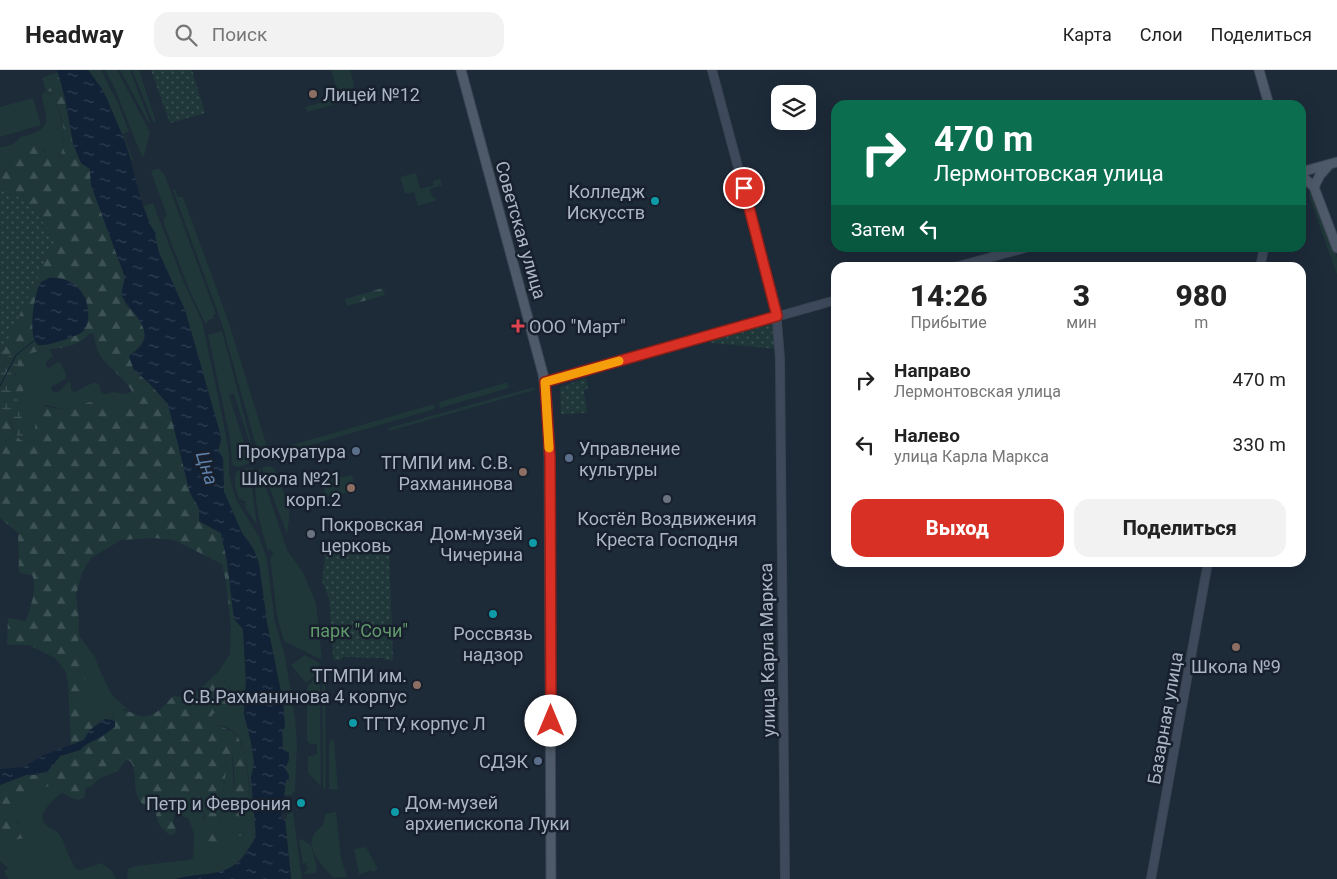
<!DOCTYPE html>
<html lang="ru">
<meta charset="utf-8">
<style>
:root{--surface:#fff;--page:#f2f2f2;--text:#222;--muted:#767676;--line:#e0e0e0;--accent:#d93025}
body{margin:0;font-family:Roboto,sans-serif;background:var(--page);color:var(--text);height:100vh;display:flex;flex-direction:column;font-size:19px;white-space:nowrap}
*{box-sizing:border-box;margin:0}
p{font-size:16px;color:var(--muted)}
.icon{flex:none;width:28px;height:28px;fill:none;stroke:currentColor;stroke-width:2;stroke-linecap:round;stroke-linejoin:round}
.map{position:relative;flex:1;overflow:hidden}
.side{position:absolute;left:831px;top:192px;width:475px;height:305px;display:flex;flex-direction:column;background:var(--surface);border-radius:15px;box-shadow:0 5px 20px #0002}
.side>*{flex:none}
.hud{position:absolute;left:831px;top:30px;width:475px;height:152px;border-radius:15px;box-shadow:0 5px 20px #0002;background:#0b6e4f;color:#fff;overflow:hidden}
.controls{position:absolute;left:771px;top:15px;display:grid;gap:10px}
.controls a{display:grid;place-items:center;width:45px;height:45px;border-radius:10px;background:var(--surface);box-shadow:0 5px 20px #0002;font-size:25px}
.pin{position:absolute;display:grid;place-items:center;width:42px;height:42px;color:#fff;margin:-21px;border:2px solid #fff;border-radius:50%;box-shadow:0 1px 5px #0007}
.me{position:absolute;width:55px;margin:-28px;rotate:0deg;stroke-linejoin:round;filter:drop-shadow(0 0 4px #0008)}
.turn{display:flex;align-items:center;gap:18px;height:105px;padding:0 20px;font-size:22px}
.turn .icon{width:65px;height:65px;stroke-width:2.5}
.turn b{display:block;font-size:35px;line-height:42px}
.then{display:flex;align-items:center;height:48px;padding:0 20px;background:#0003;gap:10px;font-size:19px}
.eta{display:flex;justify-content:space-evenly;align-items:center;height:85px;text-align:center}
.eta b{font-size:30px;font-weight:800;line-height:35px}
.primary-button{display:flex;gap:10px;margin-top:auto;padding:10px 20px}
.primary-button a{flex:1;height:58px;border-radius:15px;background:var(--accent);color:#fff;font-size:20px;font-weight:800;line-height:58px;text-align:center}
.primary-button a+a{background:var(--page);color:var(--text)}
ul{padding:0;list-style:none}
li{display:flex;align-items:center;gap:15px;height:65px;padding:0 20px}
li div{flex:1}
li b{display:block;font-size:19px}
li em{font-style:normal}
header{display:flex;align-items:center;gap:30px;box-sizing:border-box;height:70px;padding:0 25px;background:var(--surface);border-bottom:1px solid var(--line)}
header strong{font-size:24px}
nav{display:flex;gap:28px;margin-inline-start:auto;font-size:18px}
.search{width:350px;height:45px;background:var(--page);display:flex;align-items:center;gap:12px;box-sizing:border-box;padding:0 18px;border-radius:15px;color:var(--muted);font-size:19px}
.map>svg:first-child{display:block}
</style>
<header>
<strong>Headway</strong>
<div class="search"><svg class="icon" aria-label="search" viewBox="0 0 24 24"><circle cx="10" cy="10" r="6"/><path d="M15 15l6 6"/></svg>Поиск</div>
<nav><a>Карта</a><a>Слои</a><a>Поделиться</a></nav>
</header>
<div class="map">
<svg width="1337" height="809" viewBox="0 0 1337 809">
<defs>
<pattern id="forest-firs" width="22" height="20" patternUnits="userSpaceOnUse" patternTransform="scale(1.25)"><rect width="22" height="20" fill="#1f3739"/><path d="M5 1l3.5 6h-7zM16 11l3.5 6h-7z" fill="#3d5254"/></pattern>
<pattern id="wetland-marsh" width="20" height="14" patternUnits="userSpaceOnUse" patternTransform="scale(1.25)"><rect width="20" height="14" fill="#1f3739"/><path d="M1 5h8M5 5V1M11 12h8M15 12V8" fill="none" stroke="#3d5254"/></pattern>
<pattern id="park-dots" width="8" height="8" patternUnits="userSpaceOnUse" patternTransform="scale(1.25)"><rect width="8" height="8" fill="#1f3739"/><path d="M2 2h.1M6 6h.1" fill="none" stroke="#3d5254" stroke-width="1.8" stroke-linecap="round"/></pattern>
<pattern id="water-ripples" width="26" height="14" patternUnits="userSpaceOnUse" patternTransform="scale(1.25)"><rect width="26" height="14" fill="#112136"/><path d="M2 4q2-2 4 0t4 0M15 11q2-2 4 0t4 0" fill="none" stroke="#313f52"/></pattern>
</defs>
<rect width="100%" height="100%" fill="#1d2a38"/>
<path fill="#1f3739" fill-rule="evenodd" d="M88,0H101L118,33L129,61L123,64L133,90L131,91L107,29L102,19Z
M105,0H117L150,62L144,86L142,87L115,19Z
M120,0H130L150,52H148Z
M132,0H139L156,52H153Z
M331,0H350L354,15L353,18L341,22L337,20Z
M58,2L60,7L47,21C61,39 68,62 61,85L52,87L48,86L43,79L25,71L21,80L14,86L9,99L0,102V77C8,76 15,75 20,67C30,65 47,61 46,48C46,40 42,33 42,24L46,22L42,8Z
M356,23L357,28L307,42L305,37Z
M33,28L41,55L0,67V37Z
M156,99H160L162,103H164L216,244L213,245L214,248L207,251L208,253H205L190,222L164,154V147L167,146L151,101Z
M416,103L420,119L434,115L433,111L440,109L442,115L430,119L432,126L436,128L435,131L418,136L414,122L405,124L400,107Z
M175,119L178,127H183L227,247L269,383L266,388L264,386L259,387L222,254L173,120Z
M1313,122L1337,187V205L1309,126V123Z
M153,133L184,213L202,251L222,345L229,384V402L232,417L237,431L259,467L267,489L275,552L285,586L295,648L297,674L295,722H293V725H284L286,710L289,709V705L285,699L286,692L283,679L282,662L285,656L283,632L267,553L259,494L250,473L242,463L224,422L223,388L218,381L221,370L220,363L185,240L159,183L154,162L150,155L144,136Z
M222,261L256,391L238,397L234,396L232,392L230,368L208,265ZM234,324L250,374L245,376L229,325Z
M49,279L53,286L46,292V296L49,298L56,293L60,292L66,304V309L51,317L52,321L56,323L60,321L69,311L71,315V319L74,322C83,320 99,303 101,322L105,324L113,322L127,324L132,320L134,326L128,332L120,335L89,332L67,340L45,335L36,347V361L33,369L24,372L20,370L23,367L18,335L22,333L23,329C23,317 19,289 33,282C37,280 44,280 49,279Z
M508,312L509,318L440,338L439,332Z
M534,317L535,320L389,361L388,358Z
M434,334L435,339L280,384L278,379Z
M267,396L272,397L275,400L289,436V450L287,464L262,398Z
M252,397L253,398L252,418L257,455L244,436H247L244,434L247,431H243V427L240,430L239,429C236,421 232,409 237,401Z
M260,399L287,480L303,502L316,533L322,590L284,571L277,546L270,487L273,488L271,485L274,483L270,481L271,478L268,481C260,456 253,430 256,403V400Z
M352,405L356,421L326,427L322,411Z
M231,549H234L243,559L246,611L244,643L251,672L254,693L251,708L256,759L254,772L241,789L231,798L220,803L176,809H127L128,799L135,796L188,790L193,788L194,764L188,748L175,744L176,739L200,737L203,740L204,749L218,767V758L226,701L225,687L232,682L234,723L250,730C249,712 248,675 234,662C227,656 219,656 211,653L212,645L231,627L230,618L225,611C218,613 211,615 204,618C195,623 191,633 179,632L173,626L189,627L195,623L218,602L230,584Z
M78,564L95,587L102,605L112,625L130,641L124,639L112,645L111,650L105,649L99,653L96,642L91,640L84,633L85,625L88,617L78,582Z
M305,585L321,594L317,597L321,600L306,613L291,595Z
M320,604L321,716L308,703V687L317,684V674H310L307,670V616Z
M322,606H325L326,719L323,718Z
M334,669L338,720L329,719V673L330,671Z
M56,713L60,715L61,723C53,731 35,744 46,755C50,759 55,759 59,764C66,775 69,789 76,799L81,800L101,793L112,801L116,809H8L4,801L8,798L0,791V769L6,772L24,768L23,756L16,751L0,749V735L17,734L31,723Z
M289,740L293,742L302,809H291L285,749H287V744H289Z
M336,742L341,788L347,807L334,808C324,798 305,780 314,764C317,760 323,756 324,752C325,749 324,746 325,744Z
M301,769L311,775L317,797L316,803L305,804L304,801L307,803L306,800L309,798L306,797L307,793L303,794L299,771Z
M366,777L378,799L373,802L371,800L359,805L354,779Z"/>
<path fill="url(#forest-firs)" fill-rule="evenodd" d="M60,7L73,73L81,93L90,99L91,115L125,207C123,215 123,228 126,235C129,239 135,242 138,246C151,265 144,273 129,286L134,300L149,313L168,334L190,423L199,438V451L221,463L227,491L234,549L231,550V557L226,512L222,494L174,470L154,468L121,470L91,488L82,503L76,525L79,550L78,582L88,617L85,625L84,633L91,640L97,642L99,653L89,661L84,670L71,675L68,615L66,602L55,588L29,575H7L8,548L26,551C30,539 38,516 32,505L19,503L18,463L0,448V337C13,347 10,366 25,372L33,369C37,358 33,345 41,336L67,340L89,332L120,335L128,332L133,325C131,313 107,297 100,285C96,279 95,271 94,265L90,263C77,280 50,278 31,283C17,301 26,314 22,333L18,335L14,323L10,320V316L16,304L6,289L0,299V287L27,132L0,119V102L9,99L14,86L21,80L25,71C44,63 39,94 61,85C65,71 65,52 58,38C55,32 51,27 48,21L54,10ZM39,215L86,227L88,244L84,261C66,272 53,269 33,268L36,224Z
M383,218L385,225L347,236L345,229Z
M217,607L228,614L231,627L226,634L212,645L211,653L232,661L238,667L246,686L250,730L241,766H237C225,753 232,738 234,723C235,714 234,692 232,683L225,687L226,701L218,758C219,769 219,783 210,791H206C194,776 214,751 200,737L176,739L173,751L176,760L174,764L170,765C156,756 153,744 159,730L157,726H153L148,733L144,735C129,723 140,703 130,691L126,690L118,701L98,709L92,716L85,718V727C75,734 70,725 61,723L60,716L56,713L31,723L17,734L0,735V715L26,705H37L54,694L60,686L80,680L90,672L101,667L110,659L115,652L111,650L115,640C123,639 127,641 135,644C151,652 163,637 173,626L181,633C198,630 202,612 217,607Z
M0,749C11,750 19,750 26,760L24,768L6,772L0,769Z"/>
<path fill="url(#wetland-marsh)" d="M14,279H18L21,282V286L10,320C22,328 23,354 23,367L20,370C12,360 11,346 0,337V299Z"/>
<path fill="url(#park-dots)" d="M151,0H192L205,43L170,53Z
M0,119L27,131L55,169L0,287Z
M774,249L777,279L712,273L710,271L709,269Z
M586,308L588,318L584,321L587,343L561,344L560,317Z
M387,476L389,478L393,590H386L383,588L343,587L341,590H335L333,587L329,528L322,511L325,483Z"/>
<path fill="url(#water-ripples)" d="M57,0H88L102,19L107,29C115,49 126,70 131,91C134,106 146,154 156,163L155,165L159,183L185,240L220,363L221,370L218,381L223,388L224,422L242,463L254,480L259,494L267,553L283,632L285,656L282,662L283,679L289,683V690L285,699L289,705V709L286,710L284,725L286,741L281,742L282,749H285L291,809H176C202,801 225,809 244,786C248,779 253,773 256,766L251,708L254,693L251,672L244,644L246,611L243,559L234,549L227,491L221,463L199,451V438L190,423L168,334L149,313L134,300L129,286C133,283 139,279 142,275C153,258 128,238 121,225L125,207L91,115L90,99L81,93L73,73L66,31Z
M49,208C70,206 86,220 88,240C89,246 88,254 85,259C80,265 71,267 64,270C55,272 48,276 38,275C27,265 34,224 41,212Z
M105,649L115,651V657L101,667L85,675L80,680L60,686L47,702L26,705L0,715V699L24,697L41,686L84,670L89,661Z"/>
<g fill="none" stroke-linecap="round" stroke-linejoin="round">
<path stroke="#112136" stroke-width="1" d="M0,316L16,285L35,270"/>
<defs>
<path id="secondary" d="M712,0L776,239L780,289L785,809
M952,198L1025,178
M1260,198L1264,178
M545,312L836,230
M1151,809L1208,492"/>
<path id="primary" d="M461,0L543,304L547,334L549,388L551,809
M1259,0L1269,35
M1301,102L1337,92
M1301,105L1314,117L1337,178
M1314,117L1320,105L1329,95"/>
</defs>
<use href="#secondary" stroke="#3a4452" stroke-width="10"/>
<use href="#primary" stroke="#3a4452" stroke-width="11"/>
<use href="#secondary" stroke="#3e4a5c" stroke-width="8"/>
<use href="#primary" stroke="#4e5a69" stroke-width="9"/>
</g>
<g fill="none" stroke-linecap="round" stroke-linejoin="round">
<defs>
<path id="route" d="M551,651L550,388L545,312L777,246L744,118"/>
</defs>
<use href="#route" stroke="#8d1f18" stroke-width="12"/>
<use href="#route" stroke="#d93025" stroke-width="9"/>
<path stroke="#f59e0b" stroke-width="9" d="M549,378L545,312L619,291"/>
</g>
<g fill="#8d6e63" stroke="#17202c" stroke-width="2">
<circle cx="313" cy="24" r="5"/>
<circle cx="523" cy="402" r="5"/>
<circle cx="351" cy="418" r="5"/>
<circle cx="1236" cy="577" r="5"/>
<circle cx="417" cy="615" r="5"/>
</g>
<g fill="#0f9aa8" stroke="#17202c" stroke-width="2">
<circle cx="655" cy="131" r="5"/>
<circle cx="533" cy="473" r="5"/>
<circle cx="493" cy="544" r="5"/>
<circle cx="353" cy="653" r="5"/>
<circle cx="301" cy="733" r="5"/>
<circle cx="395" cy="742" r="5"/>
</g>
<path fill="#e0444e" stroke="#17202c" stroke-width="2" d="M515.5 248.5h5v5h5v5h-5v5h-5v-5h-5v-5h5z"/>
<g fill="#5c6f8a" stroke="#17202c" stroke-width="2">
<circle cx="356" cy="381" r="5"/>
<circle cx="569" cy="388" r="5"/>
<circle cx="538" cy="691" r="5"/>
</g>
<g fill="#6b7280" stroke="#17202c" stroke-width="2">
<circle cx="667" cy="429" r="5"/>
<circle cx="311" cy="464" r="5"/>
</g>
<g text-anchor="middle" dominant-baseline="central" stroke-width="5" stroke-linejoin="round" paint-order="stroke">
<g font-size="18" fill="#aab6c6" stroke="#17202c" text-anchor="end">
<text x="323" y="24" text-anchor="start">Лицей №12</text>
<text x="645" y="121">Колледж<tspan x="645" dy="21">Искусств</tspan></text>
<text x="529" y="256" text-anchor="start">ООО "Март"</text>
<text x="579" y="378" text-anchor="start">Управление<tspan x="579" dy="21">культуры</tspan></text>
<text x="346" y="381">Прокуратура</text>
<text x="513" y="392">ТГМПИ им. С.В.<tspan x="513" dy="21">Рахманинова</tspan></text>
<text x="341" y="408">Школа №21<tspan x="341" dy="21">корп.2</tspan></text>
<text x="667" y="448" text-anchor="middle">Костёл Воздвижения<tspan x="667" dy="21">Креста Господня</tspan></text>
<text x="321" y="454" text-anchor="start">Покровская<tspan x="321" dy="21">церковь</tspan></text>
<text x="523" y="463">Дом-музей<tspan x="523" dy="21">Чичерина</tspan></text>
<text x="493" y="563" text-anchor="middle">Россвязь<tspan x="493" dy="21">надзор</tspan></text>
<text x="1236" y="596" text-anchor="middle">Школа №9</text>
<text x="407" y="605">ТГМПИ им.<tspan x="407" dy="21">С.В.Рахманинова 4 корпус</tspan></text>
<text x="363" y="653" text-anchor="start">ТГТУ, корпус Л</text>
<text x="528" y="691">СДЭК</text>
<text x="405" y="732" text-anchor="start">Дом-музей<tspan x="405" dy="21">архиепископа Луки</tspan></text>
<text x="291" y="733">Петр и Феврония</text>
</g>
<g font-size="18" fill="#aab6c6" stroke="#17202c">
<text transform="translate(521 160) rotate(74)">Советская улица</text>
<text transform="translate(767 580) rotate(-91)">улица Карла Маркса</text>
<text transform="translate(1165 648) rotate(-80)">Базарная улица</text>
</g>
<g font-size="18" fill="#60986b" stroke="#17202c">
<text x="359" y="560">парк "Сочи"</text>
</g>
<g font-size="19" font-style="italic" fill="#5f81a9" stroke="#17202c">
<text transform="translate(207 398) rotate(72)">Цна</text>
</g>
</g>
</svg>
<div class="controls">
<a><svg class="icon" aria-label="layers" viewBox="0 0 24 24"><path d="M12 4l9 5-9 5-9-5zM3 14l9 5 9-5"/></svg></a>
</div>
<div class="pin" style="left:744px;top:118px;background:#d93025"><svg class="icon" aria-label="arrive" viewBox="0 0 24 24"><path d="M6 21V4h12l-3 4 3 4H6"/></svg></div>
<svg class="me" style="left:551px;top:651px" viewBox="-20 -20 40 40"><circle r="19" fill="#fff"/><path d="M0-13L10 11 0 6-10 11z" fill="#d93025"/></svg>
<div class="hud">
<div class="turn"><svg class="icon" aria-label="right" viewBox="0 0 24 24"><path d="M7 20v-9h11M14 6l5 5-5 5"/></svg><div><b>470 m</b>Лермонтовская улица</div></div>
<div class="then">Затем<svg class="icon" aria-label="left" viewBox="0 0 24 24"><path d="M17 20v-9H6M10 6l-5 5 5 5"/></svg></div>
</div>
<section class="side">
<div class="eta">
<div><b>14:26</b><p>Прибытие</p></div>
<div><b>3</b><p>мин</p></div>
<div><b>980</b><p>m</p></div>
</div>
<ul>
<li><svg class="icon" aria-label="right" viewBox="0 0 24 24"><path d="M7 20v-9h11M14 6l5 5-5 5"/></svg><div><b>Направо</b><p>Лермонтовская улица</p></div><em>470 m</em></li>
<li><svg class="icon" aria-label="left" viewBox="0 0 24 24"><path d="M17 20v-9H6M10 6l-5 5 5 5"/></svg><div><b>Налево</b><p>улица Карла Маркса</p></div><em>330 m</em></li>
</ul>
<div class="primary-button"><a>Выход</a><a>Поделиться</a></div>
</section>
</div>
